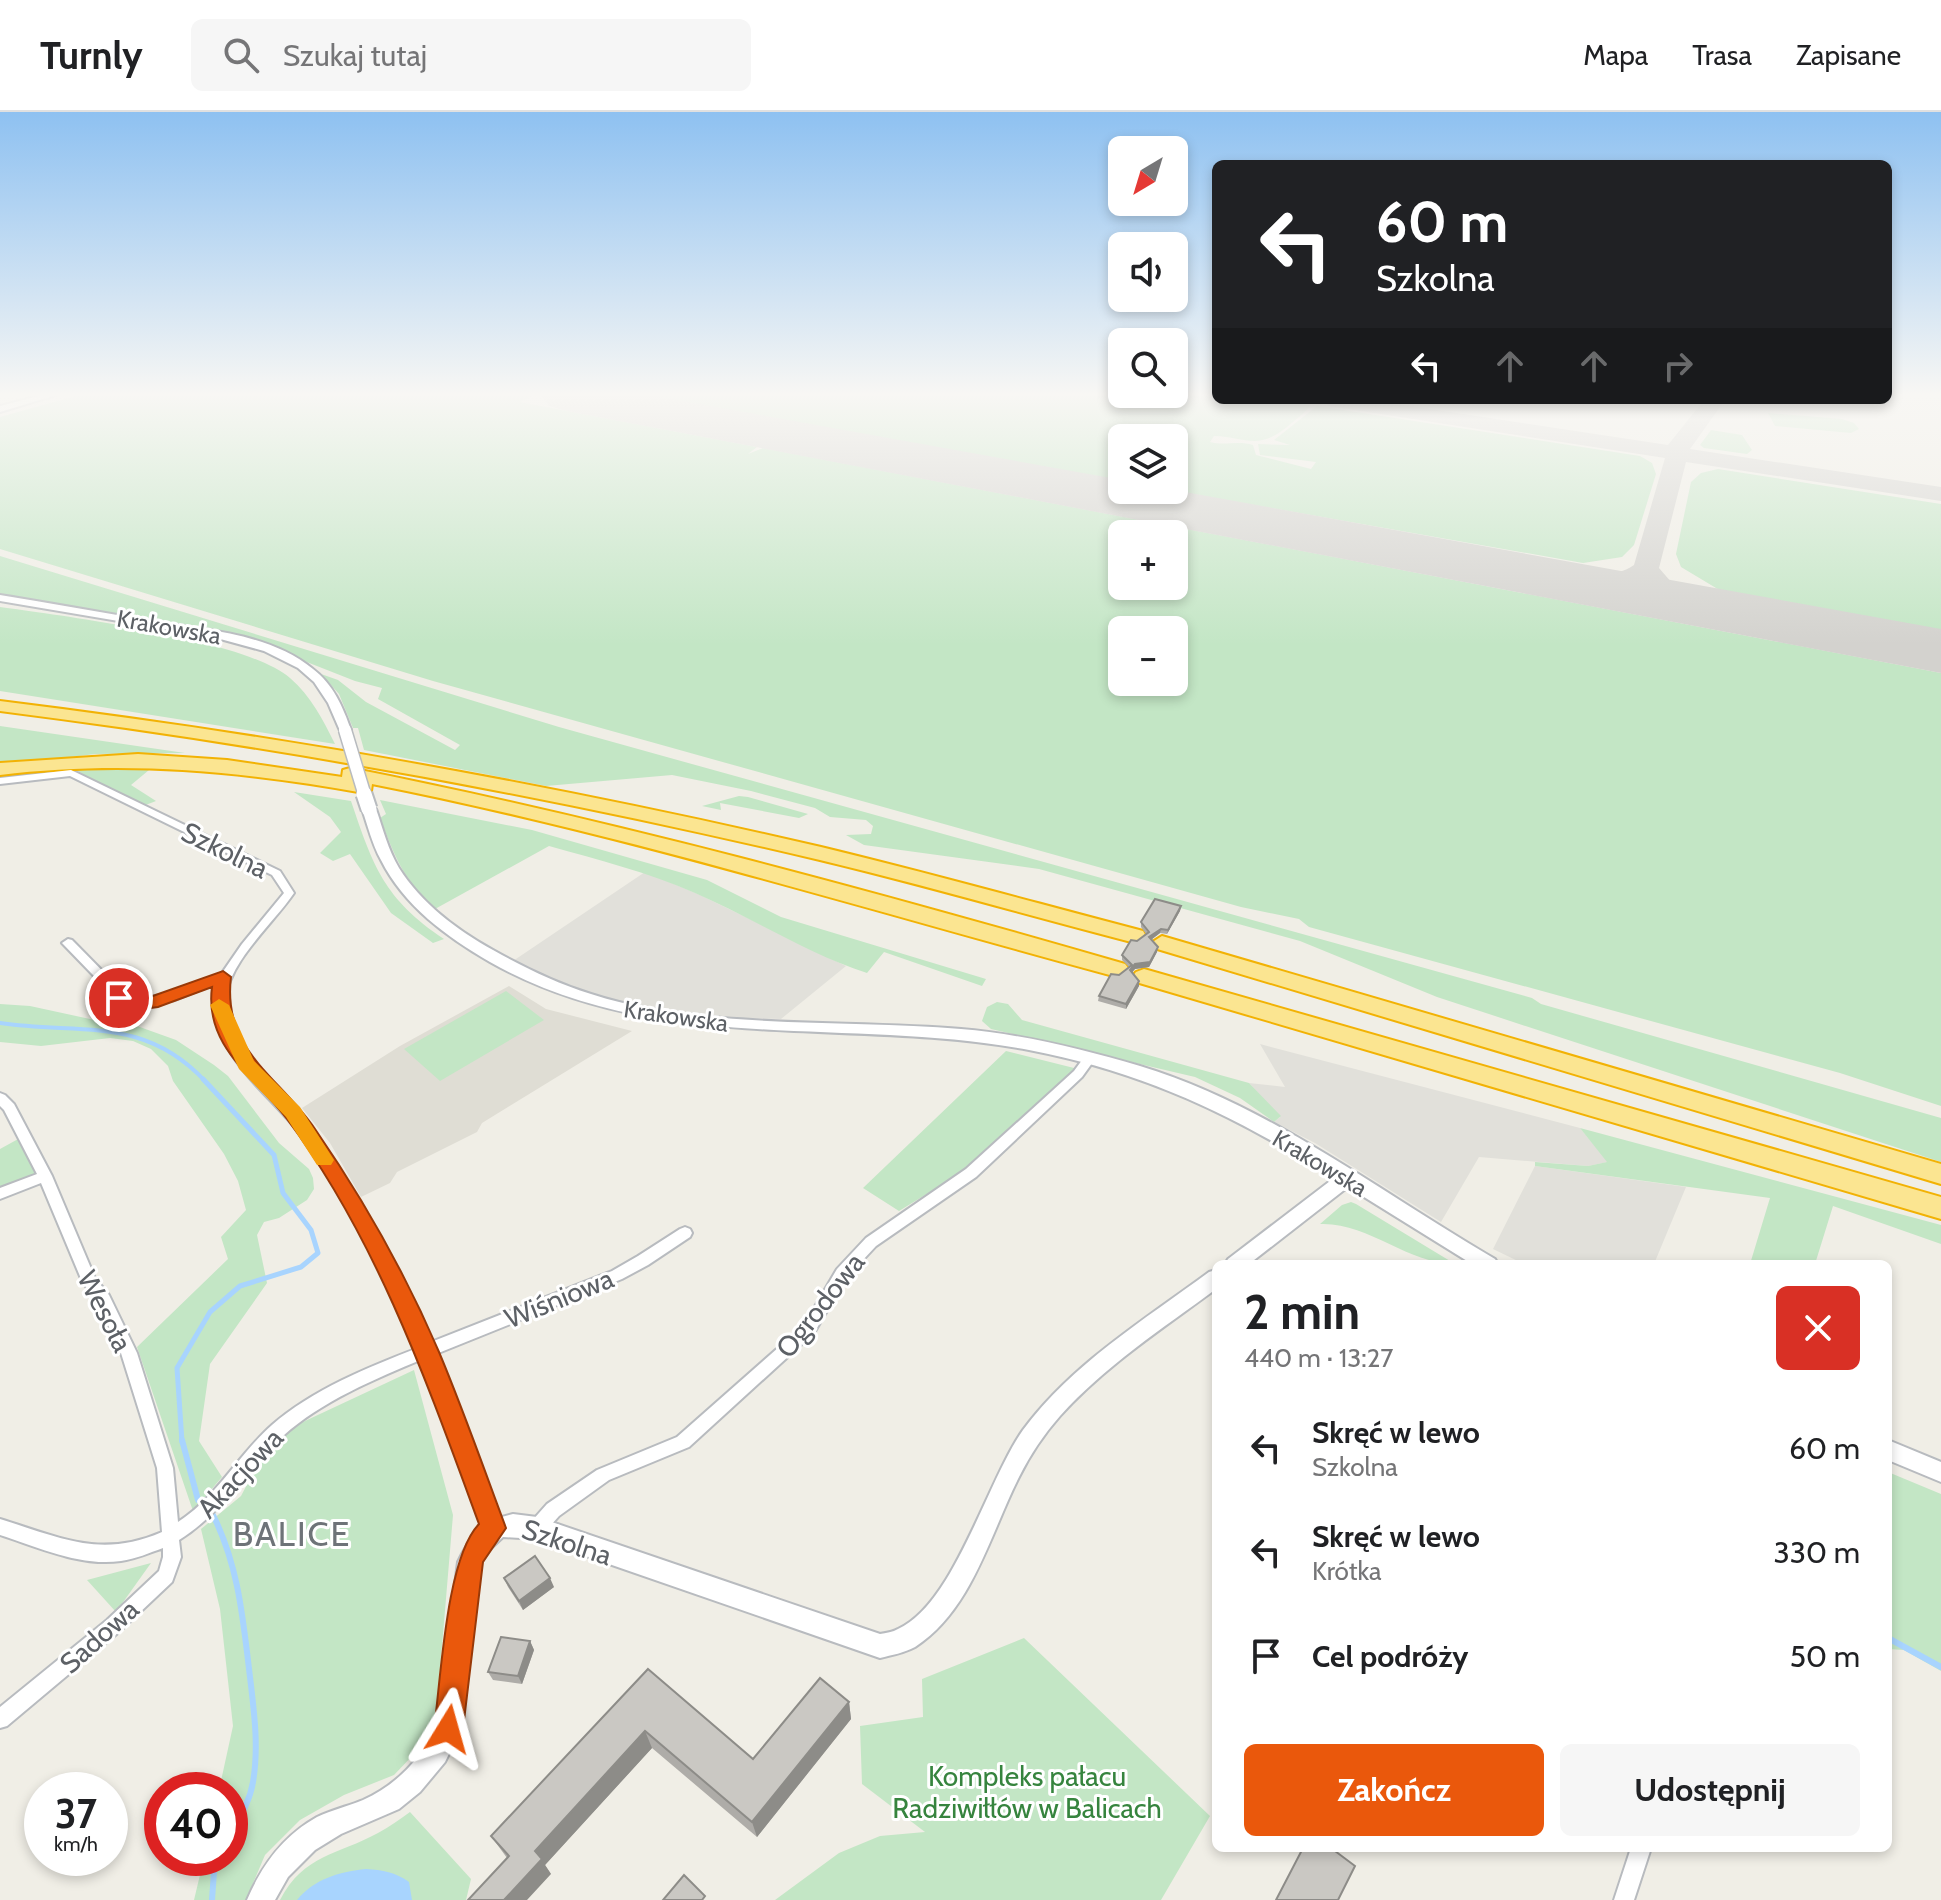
<!DOCTYPE html>
<html lang="pl">
<meta charset="utf-8">
<style>
:root{--surface:#fff;--page:#f6f6f6;--text:#202124;--muted:#757577;--line:#e0e0e0;--accent:#ea580c}
body{margin:0;font-family:Cabin,sans-serif;background:var(--page);color:var(--text);height:100vh;display:flex;flex-direction:column;font-size:30px;white-space:nowrap}
*{box-sizing:border-box;margin:0}
p{font-size:26px;color:var(--muted)}
.icon{flex:none;width:44px;height:44px;fill:none;stroke:currentColor;stroke-width:2;stroke-linecap:round;stroke-linejoin:round}
.map{position:relative;flex:1;overflow:hidden}
.side{position:absolute;left:1212px;top:1148px;width:680px;height:592px;display:flex;flex-direction:column;background:var(--surface);border-radius:12px;box-shadow:0 4px 12px #0003}
.side>*{flex:none}
.hud{position:absolute;left:1212px;top:48px;width:680px;height:244px;border-radius:12px;box-shadow:0 4px 12px #0003;background:#202124;color:#fff;overflow:hidden}
.needle{width:52px;rotate:218deg}
.fabs{position:absolute;left:1108px;top:24px;display:grid;gap:16px}
.fabs a{display:grid;place-items:center;width:80px;height:80px;border-radius:12px;background:var(--surface);box-shadow:0 4px 12px #0003;font-size:40px}
.speed{position:absolute;left:24px;top:1660px;display:flex;gap:16px;font-size:40px;font-weight:700;text-align:center}
.speed>*{display:grid;place-content:center;width:104px;height:104px;border-radius:50%;background:var(--surface);box-shadow:0 4px 12px #0003;line-height:1}
.speed small{font-size:20px;font-weight:400}
.speed .limit{border:12px solid #d22;background:#fff;color:#111}
.pin{position:absolute;display:grid;place-items:center;width:68px;height:68px;color:#fff;margin:-34px;border:4px solid #fff;border-radius:50%;box-shadow:0 2px 8px #0007}
.me{position:absolute;width:88px;margin:-44px;rotate:8deg;stroke-linejoin:round;filter:drop-shadow(0 0 6px #0008)}
.turn{display:flex;align-items:center;gap:28px;height:168px;padding:0 32px;font-size:36px}
.turn .icon{width:104px;height:104px;stroke-width:2.5}
.turn b{display:block;font-size:56px;line-height:68px}
.lanes{display:flex;align-items:center;height:76px;padding:0 32px;background:#0003;justify-content:center;gap:40px;direction:ltr}
.lanes .off{opacity:.35}
.round{display:grid;place-items:center;flex:none;width:84px;height:84px;border-radius:12px;background:var(--page)}
.summary{display:flex;align-items:center;justify-content:space-between;height:136px;padding:0 32px}
h1{font-size:48px;font-weight:700;line-height:60px}
.action{display:flex;gap:16px;margin-top:auto;padding:16px 32px}
.action a{flex:1;height:92px;border-radius:12px;background:var(--accent);color:#fff;font-size:32px;font-weight:700;line-height:92px;text-align:center}
.action a+a{background:var(--page);color:var(--text)}
ul{padding:0;list-style:none}
li{display:flex;align-items:center;gap:24px;height:104px;padding:0 32px}
li div{flex:1}
li b{display:block;font-size:30px}
li em{font-style:normal}
header{display:flex;align-items:center;gap:48px;box-sizing:border-box;height:112px;padding:0 40px;background:var(--surface);border-bottom:2px solid var(--line)}
header strong{font-size:38px}
nav{display:flex;gap:44px;margin-inline-start:auto;font-size:28px}
.search{width:560px;height:72px;background:var(--page);display:flex;align-items:center;gap:20px;box-sizing:border-box;padding:0 28px;border-radius:12px;color:var(--muted);font-size:30px}
.map>svg:first-child{display:block}
</style>
<header>
<strong>Turnly</strong>
<div class="search"><svg class="icon" aria-label="search" viewBox="0 0 24 24"><circle cx="10" cy="10" r="6"/><path d="M15 15l6 6"/></svg>Szukaj tutaj</div>
<nav><a>Mapa</a><a>Trasa</a><a>Zapisane</a></nav>
</header>
<div class="map">
<svg width="1941" height="1788" viewBox="0 0 1941 1788">
<rect width="100%" height="100%" fill="#f0eee6"/>
<path fill="#e1e0da" d="M645,760L698,782L846,854L781,907L700,905L608,887L510,851Z
M1260,932L1580,1016L1608,1050L1588,1054L1479,1045L1441,1110L1315,1031L1274,1010L1280,1005L1249,971L1285,975Z
M1535,1054L1686,1075L1654,1152H1524L1493,1137Z"/>
<path fill="#dfddd4" d="M509,874L546,897L632,919L482,1011L477,1020L397,1060L390,1071L361,1085L330,1031L302,996L400,934Z"/>
<path fill="#c3e6c5" fill-rule="evenodd" d="M79,283H533L520,290L757,335L748,342L763,336L1941,561V994L1840,961L1309,815L1299,807L1241,795L433,569L0,437V305ZM1122,422H1174V474H1122ZM1122,518H1174V570H1122Z
M645,283H1216V288H1279L1311,293C1305,301 1295,308 1287,315C1257,339 1246,325 1214,324L1210,330C1226,334 1238,328 1253,333L1256,343L1311,357L1316,350L1260,343L1258,332L1290,333L1274,328L1317,294L1640,344L1652,351L1656,362L1634,433L1622,445L1583,451L1169,378H1174V326H1122V369Z
M1768,301L1842,307L1854,311L1859,317L1851,321L1775,314Z
M1711,318L1742,323L1752,338L1747,342L1704,336L1700,333Z
M1718,357L1941,392V519L1721,479L1681,455L1676,442L1691,370L1701,361Z
M0,444L559,615L1532,886L1541,892L1941,1006V1050L1437,885L1300,829L1039,757L864,733L846,723L871,722L873,714L866,708L830,705L815,696L751,679L672,663L546,674L364,638L358,616H353L339,582L321,562L338,568L366,590L455,638L460,633L378,587L382,576L355,569L243,525L0,484Z
M0,495C65,504 244,527 290,566C311,584 323,608 335,632L0,579Z
M0,614L185,641L95,642L0,654Z
M75,658H149L131,673L156,689L143,694Z
M294,680L351,689C373,754 384,787 444,827L433,831L391,801L350,742L333,749L320,741L341,720L330,705Z
M739,684L748,685L808,702L799,706L720,691L721,698L702,694Z
M380,688L532,718L707,768L781,805L986,867L982,874L884,840L867,861C806,841 753,806 695,781C647,760 599,748 549,734L435,797C404,769 395,745 380,706L386,702Z
M506,879L544,908L440,969L404,937Z
M997,890L1008,892L1022,908L1249,971L1281,1004L1274,1010L1240,986L1195,965L991,917L982,909L987,895Z
M0,892L30,894L113,912L137,914L176,928L214,953L228,964L279,1031L309,1057L313,1066L314,1077L307,1088L279,1106L264,1110L257,1123L267,1171L210,1252L199,1329L222,1365L193,1399L137,1235L228,1147L221,1125L246,1098L238,1069L224,1042L173,969L168,954L151,937L133,929L110,926L41,934L0,930Z
M1006,939L1078,957L974,1053L899,1099L863,1076Z
M1580,1016L1941,1113V1132L1833,1094L1815,1152H1750L1770,1086L1535,1054V1050L1588,1054L1607,1050Z
M20,1026L36,1063L0,1079V1037Z
M1351,1090L1356,1092L1455,1152C1408,1152 1368,1110 1320,1112L1342,1093Z
M414,1258L453,1403L438,1582L443,1600L416,1640L394,1663L344,1683L300,1708L265,1743L246,1788H194L204,1746H230V1678H219L233,1614L220,1497L201,1417L241,1384L263,1342L290,1316Z
M1888,1360L1941,1382V1559L1904,1538L1888,1537Z
M151,1451L116,1500L87,1468Z
M1024,1526L1210,1704L1161,1788H775L839,1741L880,1724L925,1720L862,1672L860,1614L923,1605L922,1567Z
M410,1700L471,1767L466,1788H280C304,1742 338,1743 378,1721C389,1715 400,1707 410,1700Z"/>
<path fill="#a8d4fe" d="M366,1757C383,1758 395,1760 409,1770L412,1788H297C315,1766 340,1760 366,1757Z"/>
<g fill="none" stroke-linecap="round" stroke-linejoin="round">
<path stroke="#a8d4fe" stroke-width="4" d="M0,911C80,923 143,903 205,969"/>
<path stroke="#a8d4fe" stroke-width="5" d="M182,1330L177,1256L210,1200L240,1174L301,1155L318,1141L311,1118L283,1081L274,1043L203,967"/>
<path stroke="#a8d4fe" stroke-width="6" d="M182,1328L198,1388
M213,1403C239,1455 243,1508 250,1565C254,1599 259,1635 253,1670C250,1688 241,1705 230,1720
M1888,1526L1941,1555
M212,1788L215,1746"/>
<path fill="#d3d2ce" fill-rule="evenodd" d="M573,283H601L606,288L596,294Z
M1319,288H1370L1668,333L1704,288H1725L1690,337L1941,375V389L1686,350L1659,456L1672,471L1719,490L1723,496L1719,502C1695,508 1658,488 1643,470C1613,483 1580,480 1549,473L1545,467L1549,461C1578,454 1606,472 1634,453L1665,346L1329,294Z"/>
<path fill="#d3d2ce" fill-rule="evenodd" d="M541,283H650L1122,368V378H1174L1941,517V561L567,299L549,294Z"/>
<defs>
<path id="minor" d="M71,658L280,759L294,781C274,811 228,850 226,887C222,931 265,965 291,994C316,1021 335,1053 353,1084C381,1132 407,1180 431,1230L612,1159L638,1144L680,1117L685,1115L690,1117L692,1121L690,1125L648,1153L622,1167L436,1242L501,1416L499,1422L493,1424L487,1422L485,1416L423,1247C375,1267 322,1289 283,1324C245,1357 223,1401 179,1428L181,1445L172,1470L119,1520L7,1614L0,1616V1595L107,1508L159,1459L163,1445V1436C149,1441 136,1447 121,1449C80,1455 38,1435 0,1423V1407C59,1425 100,1447 162,1420L157,1356L121,1241L98,1191L82,1169L41,1071L0,1087V1076L37,1062L4,998L0,994V981L5,983L14,992L52,1064L95,1166L109,1183L137,1241L173,1356L178,1410C216,1386 238,1343 272,1313C312,1278 368,1255 418,1236C386,1165 350,1094 306,1030C282,995 244,969 225,930C215,912 209,891 217,871L175,888L129,897L125,896L62,831L68,827L72,828L132,889L169,881L222,861L242,832L284,781L272,763L70,664L0,672V666Z
M1089,943L1095,947L1082,965L976,1065L876,1134L847,1165L814,1221L689,1335L609,1368L559,1404L543,1422L537,1424L531,1422L529,1416L531,1410L547,1392L597,1358L677,1325L804,1213L837,1157L866,1126L966,1057L1074,959L1085,944Z
M1631,1736H1651L1634,1788H1614Z"/>
<path id="tertiary" d="M0,483C50,491 100,500 151,509C205,518 269,521 313,557C333,572 343,595 351,618L349,621H341L328,591L314,570L298,556L264,539L213,525L0,489Z
M369,693L376,697C383,717 388,738 399,756C421,791 457,818 493,838C525,856 556,871 591,882C701,918 845,907 961,917C1022,922 1082,937 1140,954C1269,993 1380,1080 1495,1147L1498,1152H1472L1348,1075L1249,1152H1225L1228,1147L1334,1066C1235,1004 1145,960 1029,938C847,904 658,945 490,850C447,825 404,794 381,748C372,732 368,714 362,697Z
M1216,1158V1177C1162,1217 1105,1254 1060,1304C1044,1322 1030,1343 1019,1365C990,1422 972,1498 915,1535C904,1541 892,1543 880,1546L537,1427L503,1425L490,1437L481,1451L461,1617L445,1650L420,1680L399,1697L341,1722L315,1738L288,1765L275,1788H247C262,1753 283,1724 317,1705C332,1698 348,1694 363,1688C395,1674 421,1647 436,1616L458,1450L462,1442L474,1421L487,1409L513,1402L537,1405L880,1522C886,1521 893,1520 898,1517C954,1492 987,1369 1023,1318C1072,1252 1144,1208 1209,1160Z
M1888,1328L1941,1350V1370L1888,1348Z"/>
<path id="secondary" d="M42,283H56L0,300V294Z"/>
<path id="motorway" d="M0,589C276,623 550,672 821,735C929,761 1036,791 1143,819L1146,824L1135,831C1030,804 925,773 820,748C549,684 276,634 0,599Z
M138,642L227,648L342,665L343,658L350,656C612,708 869,778 1125,852L1129,857L1117,865C869,798 625,722 372,672L371,679L364,681C242,659 124,648 0,663V651Z
M1162,824L1941,1052V1072L1154,836L1151,831Z
M1144,857L1941,1085V1107L1136,870L1132,865L1136,860Z"/>
</defs>
<use href="#minor" stroke="#b8bbbf" stroke-width="4"/>
<use href="#tertiary" stroke="#b8bbbf" stroke-width="4"/>
<use href="#secondary" stroke="#b9bcc1" stroke-width="4"/>
<use href="#motorway" stroke="#f2b204" stroke-width="4"/>
<use href="#minor" fill="#fff" fill-rule="evenodd"/>
<use href="#tertiary" fill="#fff" fill-rule="evenodd"/>
<use href="#secondary" fill="#fff" fill-rule="evenodd"/>
<use href="#motorway" fill="#fbe591" fill-rule="evenodd"/>
<defs>
<path id="tertiary-bridge-far1" d="M345,618L365,684"/>
<path id="tertiary-bridge" d="M364,682L369,697"/>
</defs>
<use href="#tertiary-bridge-far1" stroke="#b8bbbf" stroke-width="15" stroke-linecap="butt"/>
<use href="#tertiary-bridge" stroke="#b8bbbf" stroke-width="19" stroke-linecap="butt"/>
<use href="#tertiary-bridge-far1" stroke="#fff" stroke-width="12"/>
<use href="#tertiary-bridge" stroke="#fff" stroke-width="15"/>
</g>
<path fill="#aeaca8" d="M1181,794L1180,799L1167,822L1160,821L1151,828L1157,840L1149,855L1135,857L1132,860L1139,869V874L1126,897L1098,889L1099,884L1119,863L1129,855L1122,848V843L1137,829L1146,822L1141,815V810Z
M504,1466L554,1475L523,1498L508,1475Z
M530,1529L534,1538L522,1572L493,1568L488,1560Z
M648,1557L753,1647L849,1590L851,1607L757,1725L652,1636L545,1753L551,1762L507,1746L491,1724Z"/>
<path fill="#8d8c88" d="M1181,794L1180,799L1167,822L1168,818Z
M1161,817L1160,821L1148,830L1149,825Z
M1158,835L1157,840L1149,855L1135,857L1130,863V858L1135,852Z
M1139,869V874L1126,897V892Z
M550,1466L554,1475L523,1498L519,1489Z
M530,1529L534,1538L522,1572L518,1564Z
M849,1590L851,1607L757,1725L752,1710Z
M645,1619L652,1636L545,1753L551,1762L527,1788H504L535,1739Z"/>
<path fill="#cac8c3" stroke="#8d8c88" stroke-width="2" d="M1155,787L1181,794L1168,818L1161,817L1149,825L1158,835L1150,850L1135,852L1130,858L1139,869L1126,892L1099,884L1111,862L1119,863L1132,853L1122,843L1131,828L1137,829L1149,820L1141,810Z
M535,1444L550,1466L519,1489L504,1466Z
M501,1525L530,1529L518,1564L488,1560Z
M648,1557L753,1647L820,1566L849,1590L752,1710L645,1619L535,1739L542,1747L504,1788H468L509,1744L491,1724Z
M1303,1736H1331L1355,1754L1338,1788H1276Z
M684,1763L705,1784L702,1788H663Z"/>
<linearGradient id="sky" x2="0" y2="1"><stop stop-color="#8ec1f1"/><stop offset="0.53" stop-color="#f8f7f4"/><stop offset="1" stop-color="#f8f7f4" stop-opacity="0"/></linearGradient>
<rect width="1941" height="533" fill="url(#sky)"/>
<path fill="#ea580c" stroke="#983908" stroke-width="2" d="M223,859L231,865C222,939 278,963 315,1017C362,1085 406,1163 439,1240C463,1297 484,1357 506,1416L483,1450L463,1617L458,1628L448,1632L438,1628L434,1617C441,1567 446,1446 479,1412C428,1273 377,1127 287,1007C256,965 204,936 212,875L158,895L129,899L110,886L119,880L132,887L150,885Z"/>
<path fill="#f59e0b" d="M219,887L229,893L254,949L300,995L334,1048L331,1053H317L286,1005L239,957L210,893Z"/>
<g text-anchor="middle" dominant-baseline="central" stroke-width="6" stroke-linejoin="round" paint-order="stroke">
<g font-size="24" fill="#5d6166" stroke="#fff">
<text transform="translate(169 515) rotate(10)">Krakowska</text>
<text transform="translate(676 904) rotate(8)">Krakowska</text>
<text transform="translate(1320 1051) rotate(31)">Krakowska</text>
</g>
<g font-size="28" fill="#5d6166" stroke="#fff">
<text transform="translate(225 738) rotate(26)">Szkolna</text>
<text transform="translate(559 1186) rotate(-22)">Wiśniowa</text>
<text transform="translate(820 1193) rotate(-52)">Ogrodowa</text>
<text transform="translate(105 1199) rotate(63)">Wesoła</text>
<text transform="translate(240 1361) rotate(-47)">Akacjowa</text>
<text transform="translate(567 1430) rotate(18)">Szkolna</text>
<text transform="translate(99 1524) rotate(-42)">Sadowa</text>
</g>
<g font-size="28" fill="#36843e" stroke="#fff">
<text x="1027" y="1664">Kompleks pałacu<tspan x="1027" dy="32">Radziwiłłów w Balicach</tspan></text>
</g>
<g font-size="34" letter-spacing="2" fill="#6e7378" stroke="#fff">
<text x="292" y="1422">BALICE</text>
</g>
</g>
</svg>
<div class="fabs">
<a><svg class="needle" viewBox="-14 -14 28 28"><path d="M0-13l5 13h-10z" fill="#e53935"/><path d="M0 13l5-13h-10z" fill="#757577"/></svg></a>
<a><svg class="icon" aria-label="sound" viewBox="0 0 24 24"><path d="M4 9h4l5-4v14l-5-4H4zM17 9q2 3 0 6"/></svg></a>
<a><svg class="icon" aria-label="search" viewBox="0 0 24 24"><circle cx="10" cy="10" r="6"/><path d="M15 15l6 6"/></svg></a>
<a><svg class="icon" aria-label="layers" viewBox="0 0 24 24"><path d="M12 4l9 5-9 5-9-5zM3 14l9 5 9-5"/></svg></a>
<a>+</a>
<a>−</a>
</div>
<div class="speed"><div>37<small>km/h</small></div><div class="limit">40</div></div>
<div class="pin" style="left:119px;top:886px;background:#d93025"><svg class="icon" aria-label="arrive" viewBox="0 0 24 24"><path d="M6 21V4h12l-3 4 3 4H6"/></svg></div>
<svg class="me" style="left:448px;top:1617px" viewBox="-20 -20 40 40"><path d="M0-17L14 15 0 8-14 15z" fill="#ea580c" stroke="#fff" stroke-width="4"/></svg>
<div class="hud">
<div class="turn"><svg class="icon" aria-label="left" viewBox="0 0 24 24"><path d="M17 20v-9H6M10 6l-5 5 5 5"/></svg><div><b>60 m</b>Szkolna</div></div>
<div class="lanes"><svg class="icon" aria-label="left" viewBox="0 0 24 24"><path d="M17 20v-9H6M10 6l-5 5 5 5"/></svg><svg class="icon off" aria-label="ahead" viewBox="0 0 24 24"><path d="M12 20V5M6 11l6-6 6 6"/></svg><svg class="icon off" aria-label="ahead" viewBox="0 0 24 24"><path d="M12 20V5M6 11l6-6 6 6"/></svg><svg class="icon off" aria-label="right" viewBox="0 0 24 24"><path d="M7 20v-9h11M14 6l5 5-5 5"/></svg></div>
</div>
<section class="side">
<div class="summary"><div><h1>2 min</h1><p>440 m · 13:27</p></div><a class="round" style="background:#d93025;color:#fff"><svg class="icon" aria-label="close" viewBox="0 0 24 24"><path d="M6 6l12 12M18 6L6 18"/></svg></a></div>
<ul>
<li><svg class="icon" aria-label="left" viewBox="0 0 24 24"><path d="M17 20v-9H6M10 6l-5 5 5 5"/></svg><div><b>Skręć w lewo</b><p>Szkolna</p></div><em>60 m</em></li>
<li><svg class="icon" aria-label="left" viewBox="0 0 24 24"><path d="M17 20v-9H6M10 6l-5 5 5 5"/></svg><div><b>Skręć w lewo</b><p>Krótka</p></div><em>330 m</em></li>
<li><svg class="icon" aria-label="arrive" viewBox="0 0 24 24"><path d="M6 21V4h12l-3 4 3 4H6"/></svg><div><b>Cel podróży</b></div><em>50 m</em></li>
</ul>
<div class="action"><a>Zakończ</a><a>Udostępnij</a></div>
</section>
</div>
